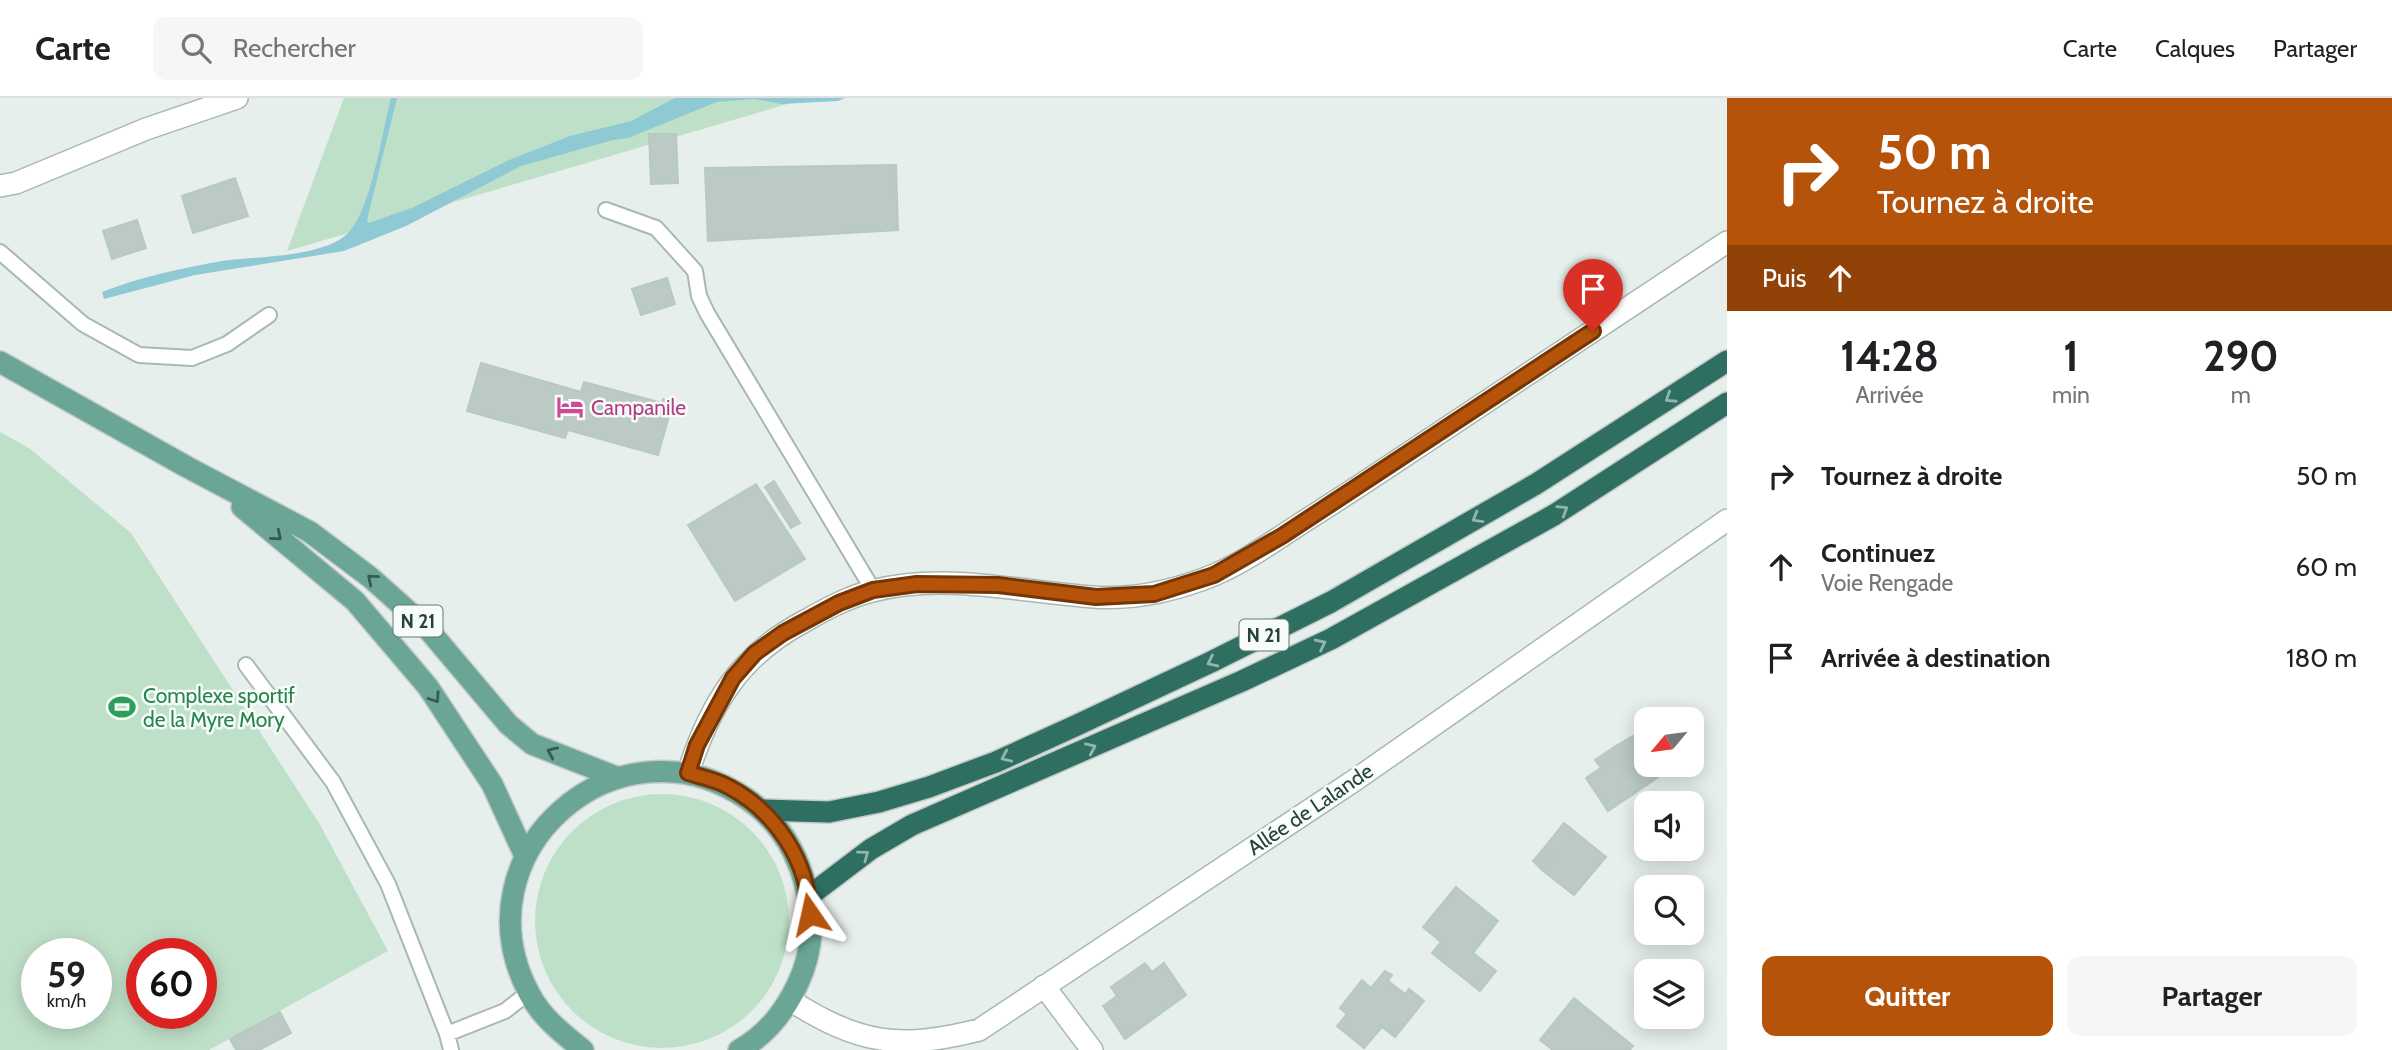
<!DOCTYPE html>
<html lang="fr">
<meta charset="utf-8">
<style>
:root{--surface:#fff;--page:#f6f6f6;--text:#202124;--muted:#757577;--line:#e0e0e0;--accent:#b45309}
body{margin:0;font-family:Cabin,sans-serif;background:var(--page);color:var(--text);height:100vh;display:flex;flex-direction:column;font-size:26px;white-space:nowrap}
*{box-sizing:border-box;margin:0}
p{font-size:23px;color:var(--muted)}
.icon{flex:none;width:38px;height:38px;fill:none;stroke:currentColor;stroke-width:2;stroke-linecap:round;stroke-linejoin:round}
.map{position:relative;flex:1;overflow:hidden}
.details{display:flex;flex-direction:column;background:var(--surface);width:665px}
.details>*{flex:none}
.guide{background:#b45309;color:#fff;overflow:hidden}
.needle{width:46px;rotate:241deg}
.controls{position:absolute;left:1634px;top:609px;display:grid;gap:14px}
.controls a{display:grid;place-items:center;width:70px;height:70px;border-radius:14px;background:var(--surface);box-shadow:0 4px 18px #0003;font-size:35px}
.speed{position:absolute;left:21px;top:840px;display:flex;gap:14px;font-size:35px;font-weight:700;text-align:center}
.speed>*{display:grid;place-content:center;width:91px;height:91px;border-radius:50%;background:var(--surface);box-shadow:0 4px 18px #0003;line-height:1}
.speed small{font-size:18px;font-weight:400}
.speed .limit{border:10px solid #d22;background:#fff;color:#111}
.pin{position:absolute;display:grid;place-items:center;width:60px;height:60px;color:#fff;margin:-72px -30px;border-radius:50% 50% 50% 0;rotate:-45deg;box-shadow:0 0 7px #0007}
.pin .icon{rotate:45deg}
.me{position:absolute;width:77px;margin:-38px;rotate:349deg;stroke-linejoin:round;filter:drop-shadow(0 0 5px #0008)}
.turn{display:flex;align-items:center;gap:24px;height:147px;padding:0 35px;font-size:32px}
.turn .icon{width:91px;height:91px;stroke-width:2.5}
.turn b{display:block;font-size:49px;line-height:60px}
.then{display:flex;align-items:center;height:66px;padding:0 35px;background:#0003;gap:14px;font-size:26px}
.eta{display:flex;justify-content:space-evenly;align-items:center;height:119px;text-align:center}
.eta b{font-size:42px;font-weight:700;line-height:49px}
.cta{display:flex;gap:14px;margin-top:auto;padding:14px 35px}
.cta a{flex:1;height:80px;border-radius:14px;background:var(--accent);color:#fff;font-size:28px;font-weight:700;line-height:80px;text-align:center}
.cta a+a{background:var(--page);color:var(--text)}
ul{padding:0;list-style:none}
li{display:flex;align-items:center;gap:21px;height:91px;padding:0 35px}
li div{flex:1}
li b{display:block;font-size:26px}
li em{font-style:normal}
header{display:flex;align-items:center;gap:42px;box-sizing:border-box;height:98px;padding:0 35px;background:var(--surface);border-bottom:2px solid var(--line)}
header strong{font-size:33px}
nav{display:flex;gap:38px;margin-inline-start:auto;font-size:24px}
.search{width:490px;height:63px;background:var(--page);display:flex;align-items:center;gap:18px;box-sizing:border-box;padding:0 24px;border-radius:14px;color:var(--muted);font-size:26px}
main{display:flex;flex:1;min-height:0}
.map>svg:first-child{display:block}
</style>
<header>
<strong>Carte</strong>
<div class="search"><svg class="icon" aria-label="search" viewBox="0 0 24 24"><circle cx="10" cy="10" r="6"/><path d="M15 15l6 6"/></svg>Rechercher</div>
<nav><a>Carte</a><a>Calques</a><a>Partager</a></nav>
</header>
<main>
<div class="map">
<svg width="1727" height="952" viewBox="0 0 1727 952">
<rect width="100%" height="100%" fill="#e6efeb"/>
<path fill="#bfe0c8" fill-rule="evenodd" d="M344,0H808L287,153Z
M0,334L29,350L131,435L319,725L388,853L209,952H0ZM37,856H96V915H37ZM142,856H201V915H142Z
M535 823a127 127 0 1 1 254 0a127 127 0 1 1-254 0Z"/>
<path fill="#8ec9d4" d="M391,0H397L367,122L369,125L414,109L507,63L570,38L631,23L675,0H845L838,3L781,6L755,1L717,4L628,40L613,42L521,68L406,128L344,153L195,177L104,201L102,194C140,179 182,170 222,163C256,158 327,160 350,133C372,107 382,34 391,0Z"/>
<path fill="#bbcac4" stroke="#b8c9c2" stroke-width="2" d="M649,36H676L678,85L651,86Z
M896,67L898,132L708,143L705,70Z
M235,80L248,118L193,135L182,98Z
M137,122L146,150L112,161L103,133Z
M667,180L675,206L641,217L632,191Z
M481,265L581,294L584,284L662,305L663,301L673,304L658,357L568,332L565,340L467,313Z
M774,383L800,425L791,430L765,389Z
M756,386L805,461L735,503L688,427Z
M1633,638L1647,659V667H1652L1660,678L1608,713L1586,680L1620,657L1614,649Z
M1614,649L1620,657L1601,670L1595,662Z
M1564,725L1606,759L1574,797L1542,772L1554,757L1545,749Z
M1643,732L1647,736V751H1656L1652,755L1635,742Z
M1545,749L1554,757L1542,772L1533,763Z
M1456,789L1498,823L1473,855L1496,873L1480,893L1432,855L1441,844L1423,829Z
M1145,865L1152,874L1164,865L1186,897L1125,941L1103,908L1117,898L1111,889Z
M1385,873L1392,877L1388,883L1405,896L1409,891L1424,903L1395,939L1382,929L1364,950L1337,928L1347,916L1340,910L1362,882L1371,890Z
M1574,900L1633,948L1630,952H1553L1540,942Z
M280,914L291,935L259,952H236L230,941Z"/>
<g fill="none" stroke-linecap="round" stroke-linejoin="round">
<defs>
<path id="lane" d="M606,112L656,130L695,173L699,198L707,215L873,492
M0,154L83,226L139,257L192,260L227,246L269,217
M246,567L333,684L388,786L447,936L505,913L528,895
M447,936L451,952"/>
<path id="street" d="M0,88L16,85L146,31L237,0
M688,675C710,606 740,557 805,523C826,511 848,499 872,493C945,474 1021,494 1093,499C1134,502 1177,492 1214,477C1242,465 1268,447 1294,430C1330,407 1367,383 1403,359C1511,287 1619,216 1727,144
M1044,888L1092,952
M790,902C859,946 899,952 979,932L1358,680L1727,422"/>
<path id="primary" d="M0,264L187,369L310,434L371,480L427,530L508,626L532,646L616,679
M242,409L355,503L428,589L492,686L525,758
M583,952C562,935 541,919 529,895C455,755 617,612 747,701C788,729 808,775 811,823C813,872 782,929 739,952"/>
<path id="highway" d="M763,712L829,714L879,704L929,689L996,664L1075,628L1211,564L1331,504L1536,386L1727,263
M809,798L871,751L912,727L1242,583L1331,541L1554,417L1727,305"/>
</defs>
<use href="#lane" stroke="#a8b8b2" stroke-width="18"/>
<use href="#street" stroke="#a8b8b2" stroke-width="24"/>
<use href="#primary" stroke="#c2cac8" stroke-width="24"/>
<use href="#highway" stroke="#c2cac8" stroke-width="24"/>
<use href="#lane" stroke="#fff" stroke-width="14"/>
<use href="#street" stroke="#fff" stroke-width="21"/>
<use href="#primary" stroke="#6aa596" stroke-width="21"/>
<use href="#highway" stroke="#2f6f62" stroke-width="21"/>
</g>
<defs><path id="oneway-chevron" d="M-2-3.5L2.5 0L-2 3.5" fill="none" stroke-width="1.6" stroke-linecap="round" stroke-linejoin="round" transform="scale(1.75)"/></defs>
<g stroke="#93b5ae">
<use href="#oneway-chevron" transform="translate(1670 300) rotate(147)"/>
<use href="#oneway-chevron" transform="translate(1563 412) rotate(-32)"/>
<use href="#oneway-chevron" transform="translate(1477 420) rotate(150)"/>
<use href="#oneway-chevron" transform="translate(1321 546) rotate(-26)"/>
<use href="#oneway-chevron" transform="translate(1212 564) rotate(154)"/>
<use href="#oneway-chevron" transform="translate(1091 650) rotate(-24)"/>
<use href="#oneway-chevron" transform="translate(1006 659) rotate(156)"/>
<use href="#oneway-chevron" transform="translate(864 757) rotate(-37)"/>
</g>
<g stroke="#365b51">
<use href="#oneway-chevron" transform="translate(277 438) rotate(40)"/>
<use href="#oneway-chevron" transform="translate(372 481) rotate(-140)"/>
<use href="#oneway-chevron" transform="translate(435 600) rotate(56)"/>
<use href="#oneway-chevron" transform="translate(552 654) rotate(-156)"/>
</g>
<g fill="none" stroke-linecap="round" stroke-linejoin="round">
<defs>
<path id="route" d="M810,816C808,763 776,714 729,689C717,682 701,679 688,675L697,647L733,580L755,555L783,535L839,505L873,492L917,486L998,487L1096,499L1154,496L1214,477L1282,438L1593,233"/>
</defs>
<use href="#route" stroke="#753606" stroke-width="18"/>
<use href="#route" stroke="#b45309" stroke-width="12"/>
</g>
<defs>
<symbol id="hotel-bare" viewBox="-9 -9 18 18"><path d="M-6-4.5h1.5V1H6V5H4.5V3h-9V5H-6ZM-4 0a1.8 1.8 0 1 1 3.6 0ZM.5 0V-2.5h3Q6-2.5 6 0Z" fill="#d1479c" stroke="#f7fbf9" stroke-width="2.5" paint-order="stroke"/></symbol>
<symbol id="stadium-bare" viewBox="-9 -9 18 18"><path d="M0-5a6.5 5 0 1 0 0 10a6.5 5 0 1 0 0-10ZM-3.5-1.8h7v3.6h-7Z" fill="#2e9e5b" stroke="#f7fbf9" stroke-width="2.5" paint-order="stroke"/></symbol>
</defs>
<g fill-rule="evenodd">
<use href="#hotel-bare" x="551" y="290" width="38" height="38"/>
<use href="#stadium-bare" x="103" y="590" width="38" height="38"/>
</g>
<g text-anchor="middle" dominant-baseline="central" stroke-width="5" stroke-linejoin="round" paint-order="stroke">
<g fill="#f7fbf9" stroke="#637a73" stroke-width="2">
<rect x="393.5" y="507.5" width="49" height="31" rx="5"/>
<rect x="1239.5" y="521.5" width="49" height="31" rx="5"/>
</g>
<g font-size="19" font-weight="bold" fill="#24423a">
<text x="418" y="523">N 21</text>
<text x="1264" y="537">N 21</text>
</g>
<g font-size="21" fill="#b23c85" stroke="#f7fbf9" text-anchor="start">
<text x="591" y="309">Campanile</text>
</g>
<g font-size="21" fill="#27864d" stroke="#f7fbf9" text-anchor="start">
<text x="143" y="597">Complexe sportif<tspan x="143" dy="24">de la Myre Mory</tspan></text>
</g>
<g font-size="21" fill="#24423a" stroke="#f7fbf9">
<text transform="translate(1310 711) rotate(-34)">Allée de Lalande</text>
</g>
</g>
</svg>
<div class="controls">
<a><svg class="needle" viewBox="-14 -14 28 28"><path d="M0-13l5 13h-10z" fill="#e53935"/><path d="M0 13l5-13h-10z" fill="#757577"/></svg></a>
<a><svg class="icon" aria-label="sound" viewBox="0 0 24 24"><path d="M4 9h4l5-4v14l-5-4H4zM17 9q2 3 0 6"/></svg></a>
<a><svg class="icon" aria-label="search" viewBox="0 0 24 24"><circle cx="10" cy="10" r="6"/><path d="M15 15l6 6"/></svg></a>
<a><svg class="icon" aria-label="layers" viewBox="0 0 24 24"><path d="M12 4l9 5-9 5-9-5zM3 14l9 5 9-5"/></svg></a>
</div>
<div class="speed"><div>59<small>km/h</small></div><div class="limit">60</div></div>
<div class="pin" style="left:1593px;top:233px;background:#d93025"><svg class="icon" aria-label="arrive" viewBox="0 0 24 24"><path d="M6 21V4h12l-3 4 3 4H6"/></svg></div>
<svg class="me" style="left:810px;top:816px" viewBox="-20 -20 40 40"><path d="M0-17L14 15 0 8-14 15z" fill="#b45309" stroke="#fff" stroke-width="4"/></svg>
</div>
<section class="details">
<div class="guide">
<div class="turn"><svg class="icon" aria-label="right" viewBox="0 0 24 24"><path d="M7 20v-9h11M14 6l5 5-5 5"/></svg><div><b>50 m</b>Tournez à droite</div></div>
<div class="then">Puis<svg class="icon" aria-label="ahead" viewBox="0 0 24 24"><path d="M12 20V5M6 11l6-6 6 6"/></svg></div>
</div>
<div class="eta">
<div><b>14:28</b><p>Arrivée</p></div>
<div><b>1</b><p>min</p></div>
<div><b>290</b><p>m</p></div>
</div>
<ul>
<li><svg class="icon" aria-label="right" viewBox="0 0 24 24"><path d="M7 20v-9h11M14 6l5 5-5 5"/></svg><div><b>Tournez à droite</b></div><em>50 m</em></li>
<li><svg class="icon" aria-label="ahead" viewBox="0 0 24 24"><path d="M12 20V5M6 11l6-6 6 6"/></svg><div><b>Continuez</b><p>Voie Rengade</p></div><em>60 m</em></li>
<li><svg class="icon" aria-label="arrive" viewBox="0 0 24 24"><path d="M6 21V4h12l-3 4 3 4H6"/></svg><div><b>Arrivée à destination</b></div><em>180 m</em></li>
</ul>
<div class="cta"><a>Quitter</a><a>Partager</a></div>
</section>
</main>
